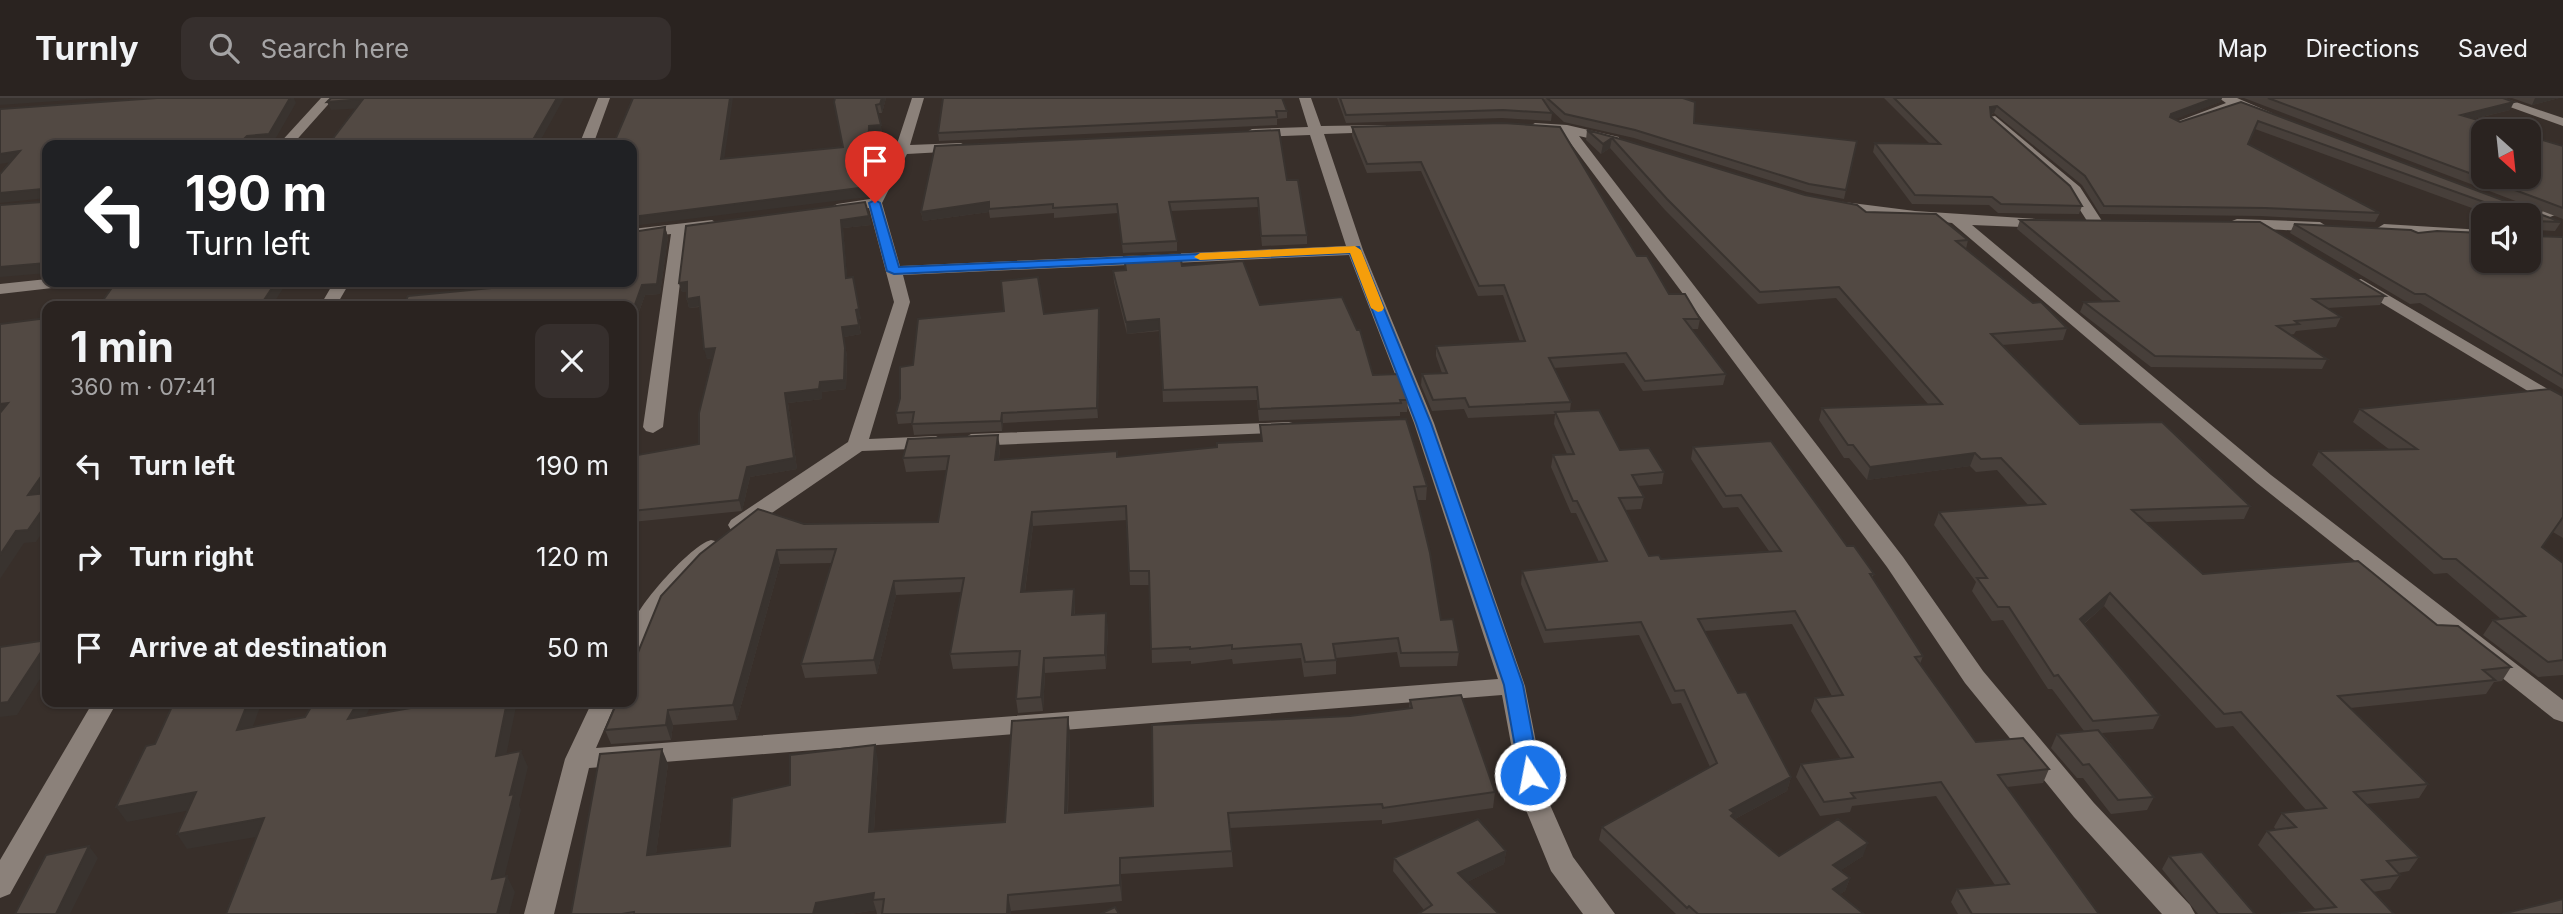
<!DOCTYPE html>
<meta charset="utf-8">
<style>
:root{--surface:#2a2320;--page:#362f2d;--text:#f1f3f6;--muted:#a5a4a5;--line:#46403e}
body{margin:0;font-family:Inter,sans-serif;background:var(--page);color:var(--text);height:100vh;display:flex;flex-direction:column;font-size:26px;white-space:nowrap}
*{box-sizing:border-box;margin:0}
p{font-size:23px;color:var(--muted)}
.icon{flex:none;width:38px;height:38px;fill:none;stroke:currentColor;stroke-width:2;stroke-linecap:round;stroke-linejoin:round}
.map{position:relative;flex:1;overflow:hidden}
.drawer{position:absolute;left:42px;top:203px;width:595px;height:406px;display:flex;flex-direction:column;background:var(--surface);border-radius:14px;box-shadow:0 2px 5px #0004,0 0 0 2px var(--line)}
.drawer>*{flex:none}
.guide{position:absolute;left:42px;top:42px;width:595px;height:147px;border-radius:14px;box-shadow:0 2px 5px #0004,0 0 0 2px var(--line);background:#202124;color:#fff;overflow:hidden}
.needle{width:46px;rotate:153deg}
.controls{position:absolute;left:2471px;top:21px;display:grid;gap:14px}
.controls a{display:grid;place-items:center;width:70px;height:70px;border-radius:14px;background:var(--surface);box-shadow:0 2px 5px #0004,0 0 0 2px var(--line);font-size:35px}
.pin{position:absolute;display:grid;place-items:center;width:60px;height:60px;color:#fff;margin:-72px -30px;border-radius:50% 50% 50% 0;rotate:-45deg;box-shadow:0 0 7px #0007}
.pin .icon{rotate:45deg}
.me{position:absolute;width:77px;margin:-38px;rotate:349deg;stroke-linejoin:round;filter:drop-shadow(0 0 5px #0008)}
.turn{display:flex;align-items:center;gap:24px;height:147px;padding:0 28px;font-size:32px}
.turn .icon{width:91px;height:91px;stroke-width:2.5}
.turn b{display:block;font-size:49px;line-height:60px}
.round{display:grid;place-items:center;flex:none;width:74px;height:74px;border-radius:14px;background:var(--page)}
.headline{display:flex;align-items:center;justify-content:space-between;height:119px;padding:0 28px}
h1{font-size:42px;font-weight:700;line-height:52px}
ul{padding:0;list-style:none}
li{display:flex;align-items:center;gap:21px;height:91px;padding:0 28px}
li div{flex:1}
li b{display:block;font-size:26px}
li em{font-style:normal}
header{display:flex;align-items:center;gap:42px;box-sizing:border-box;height:98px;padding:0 35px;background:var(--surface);border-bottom:2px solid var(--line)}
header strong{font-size:33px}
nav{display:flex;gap:38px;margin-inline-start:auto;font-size:24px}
.search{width:490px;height:63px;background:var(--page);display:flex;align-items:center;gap:18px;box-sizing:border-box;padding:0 24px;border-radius:14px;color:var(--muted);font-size:26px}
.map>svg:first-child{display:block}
</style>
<header>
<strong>Turnly</strong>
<div class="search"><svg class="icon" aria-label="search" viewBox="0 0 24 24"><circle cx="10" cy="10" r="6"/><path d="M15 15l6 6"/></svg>Search here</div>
<nav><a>Map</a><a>Directions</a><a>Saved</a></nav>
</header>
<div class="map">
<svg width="2563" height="816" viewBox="0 0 2563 816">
<rect width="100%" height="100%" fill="#382f2a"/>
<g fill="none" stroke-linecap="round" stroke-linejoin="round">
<path fill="#8b817a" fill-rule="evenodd" d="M321,0H334L292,47H278Z
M598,0H610L593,47H579Z
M912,0H924L910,47L961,45L968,49L961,53L907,56L882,105L900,168L1346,148L1310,37L1252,39L1245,35L1252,31L1308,29L1299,0H1311L1321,28L1386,27V33L1381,34L1324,36L1363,152L1434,325L1525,588L1547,700L1573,759L1615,816H1583L1551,773L1521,700L1502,597L589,670L554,816H524L565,661L592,604H616L596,650L1498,581L1414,325L1349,157L903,177L910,204L869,341L936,338L946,344L936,350L862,353L747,432H731L728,427L731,422L848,344L894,204L869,110L837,114L830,110L837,106L870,101L895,52Z
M2219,0H2237L2272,15L2266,19L2238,9L2180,29L2173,25L2226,5Z
M2485,0H2504L2563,20V28Z
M1995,18L2080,89L2104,126L2101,129H2091L2069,95L1990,25V19Z
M1535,25L1567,27L1619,39V45L1614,46L1579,38L1903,459L1983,573L2094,705L2190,807L2195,816H2162L2074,719L1965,585L1887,469L1563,35L1530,32L1528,29Z
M1836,103L1915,113L2052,122L2055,125L2047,130L1972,127L2271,377L2563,602V624L2554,621L2257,385L1952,125L1831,110L1829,107Z
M2563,105V114L2537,124L2529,119Z
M2237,121L2320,124L2328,129L2320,134L2232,129L2229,126L2232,123Z
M712,122L720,127L717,130L686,134L663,329L653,335L646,333L643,329L671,136L632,141V131Z
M2384,126L2483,132V142L2379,134L2376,131Z
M47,181V184H69L61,189L0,196V186Z
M2361,181L2563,300V314L2355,189L2353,186L2355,183Z
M334,184H350L336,208H320Z
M1289,324L1296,326L1299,330L1296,334L971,348L961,342L971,336Z
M711,442L719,444L722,449L719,454L674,499L640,553L632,555C632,547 630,535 632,527C638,507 691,447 711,442Z
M93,604H117L10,796L0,800V762Z"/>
</g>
<path fill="#473f3a" d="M886,0L882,15H878L882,35L870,37L869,78H872L874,87L868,99L725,60L843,49L834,4Z
M1337,0H1683L1694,25L1857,43L1844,101L1807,94L1634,40L1564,24L1549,10L1552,15L1551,23L1502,20L1346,25Z
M1884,0H2222L2220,4L2174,21L2180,24L2241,4L2561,124L2555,133L2532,132L2531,135L2534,138L2563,139V291L2420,205L2410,206L2290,135L2294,126L2418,135L2529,163V117H2491L2255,31L2248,46L2380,115L2375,124L2261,118L2100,116L2082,87L1994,15L1991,17V19L2082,108L2079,116L1998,115L1989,107L1912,106L1873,54L1875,45L1930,46Z
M2244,0H2503L2510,12L2474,21L2563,48V121Z
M2512,0H2559L2532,7Z
M1287,13V20L1277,21V27L939,43L938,35Z
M1352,29L1637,158L1669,196L1700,221L1698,231H1691L1726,276L1723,287L1643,293L1624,265L1554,270L1571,304L1570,313L1620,352L1664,374L1662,386L1638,388L1644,399L1641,411L1625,412L1649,458L1661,461L1769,453L1738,409L1723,410L1691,361L1693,349L1847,448L1874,476L1872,480L1923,558L1920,566L1976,644L2049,671L2043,685L2007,689L2099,816H1958L1951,804L1957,791L1995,787L1936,698L1852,708L1850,714L1820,718L1796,679L1801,666L1841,661L1811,613L1815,600L1832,598L1792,526L1705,533L1738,595L1791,679L1787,693L1735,721L1779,758H1863L1841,772L1850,780L1845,793L1840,796L1864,816H1676L1599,742L1602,729L1710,669L1681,605L1672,606L1639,537L1544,545L1521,486L1522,473L1599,464L1576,415H1571L1551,369L1553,357L1567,356L1554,326L1555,316L1468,320L1464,311L1432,313L1421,287L1422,276L1442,275L1436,258V248L1520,244L1503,197L1478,198L1421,73L1367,75L1352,38Z
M1587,32L1805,97L1968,142L1966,151L2033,205L2067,230L2063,242L2002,247L2080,326L2250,408L2244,421L2146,424L2203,476L2437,527L2511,569L2502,583L2494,584L2486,596L2350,610L2428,686L2419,700L2366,706L2419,759L2409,773L2398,775L2400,777L2390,791L2373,794L2394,816L2316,812L2258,747L2267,733L2276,732L2274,729L2282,715L2306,712L2233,628L2216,630L2104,508L2084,526L2160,617L2153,631L2102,635L2154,699L2147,712L2111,716L2083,680H2077L2051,650L2057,636L2084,633L2052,591H2048L2003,522L1992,523L1972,493L1976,484L1934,427L1939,414L2029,408L1997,372L1976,374L1970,368L1867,382L1849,360H1844L1819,322L1822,310L1928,306L1836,200L1758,206L1665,112L1610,50L1601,56L1586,42Z
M1287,82L1307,137V146L1262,148L1258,109L1171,113L1177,143V153L1123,155L1118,115L1054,120V115L990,120L989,114L923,123L921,114Z
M869,118L871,127L843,130L847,180L861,221H858L861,236L844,239L847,259L846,291L822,294V301L788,305L797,371L750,379L742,413L632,424V358L699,346L713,260L707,261L700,209L689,210L687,201V193L682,194L679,185Z
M2020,122L2385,198L2380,207L2327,210L2341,219L2336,229L2296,233L2294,236L2290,237L2327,261L2322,271L2151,269L2080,214L2084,204L2103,203L2017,131Z
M665,129L668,139L660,196L645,197L635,225H632V208L501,189Z
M1124,159L1182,168L1260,207L1373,277L1408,302L1407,314H1400V318L1259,323L1257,302L1163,304L1160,233L1127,236L1114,184L1113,173L1125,172Z
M1044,216L1100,220L1098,320L1003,325L1002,333L914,337L912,325L898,326L896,315L900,300L913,267Z
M2563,298V440L2553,434L2542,449L2563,465V577L2538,579L2483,537L2493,522L2501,521L2447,475L2434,476L2312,367L2319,353L2390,352L2353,324L2360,311Z
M1260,327L1427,388L1426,402H1417L1441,522L1459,554L1457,568L1400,569L1397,554L1336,560V576L1304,579L1301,560L1233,566L1232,561L1191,566V563L1152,565L1150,487H1130L1127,422L1033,428L1025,494L1074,491L1075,505V517L1108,530L1106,571L1045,575L1043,613L1018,615L1016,601L1019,568L953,571L950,556L961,494L896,497L877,576L805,580L801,566L832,465L780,466L737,622L673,627L671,642L611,646L605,632L632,569L804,426L938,424L947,372L906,374L903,360L1000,350L999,362L1117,359L1217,349L1261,343Z
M1410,602L1495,694L1493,710L1382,726V722L1230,730L1233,769L1121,776L1122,803L1011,813V816H877L876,812L850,816H571L668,666L656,756L730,748L790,687L878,663L874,734L1005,724L1070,634L1068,715L1153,708L1350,618L1409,610Z
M1506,753L1504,766L1467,784L1424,812L1393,773L1394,760Z
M2169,758L2255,816H2198L2162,771Z"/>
<path fill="#39332f" d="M0,0H101L0,7Z
M290,0H294L296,5L273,45L238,47Z
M557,0H564L538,47H530Z
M730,0H733L723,70L721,61Z
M882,0H886L882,15L880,6Z
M2214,0H2222L2220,4L2168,24L2171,16Z
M2535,0H2559L2532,7Z
M363,1L366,10L331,12L327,4Z
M2514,4L2510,12L2457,25L2461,17Z
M1997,8L1994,15L1988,17L1990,9Z
M881,27L882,35L870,37L869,84L872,78L874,87L868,99L632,128V119L868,78L869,28Z
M1612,40L1610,50L1601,56L1603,46Z
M20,53L25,62L0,66V56Z
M42,91L47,100L0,105V95Z
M989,104V114L923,123L921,114Z
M869,118L871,127L843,130L848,189L846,180L841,122Z
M665,129L668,139L660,196L645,197L635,225L632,215L642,187Z
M47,165V175L0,179V169Z
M276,184H287L272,208H260Z
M687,184L689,193L682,194L679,185Z
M699,199L702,208L689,210L687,201Z
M1099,210L1100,220L1098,320L1097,310Z
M859,211L861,221H858L856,212Z
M1159,221L1160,232L1127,236L1126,224Z
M859,227L861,236L844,239L847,259L846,291L822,294V301L788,305L797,371L750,379L742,413L739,402L747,369L785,295L820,284L842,229Z
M715,250L718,259L707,261L704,251Z
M8,305L0,319V306Z
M1002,315L1003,325L1002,333L1001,323Z
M998,337L1000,350L997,375L995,362Z
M1975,355L1970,368L1867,382L1870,369Z
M47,370V392L36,409L28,397Z
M47,405V428L36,444L24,445L0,481V457L16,433Z
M1032,414L1033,428L1023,508L1021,494Z
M777,452L780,466L737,622L733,607Z
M894,483L896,497L877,576L874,562Z
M1074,491L1075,505L1074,531L1072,517Z
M2110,495L2104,508L2074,534L2080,521Z
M1106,515L1108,530L1106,571L1105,557Z
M47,545V570L17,617L0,619V605Z
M1044,560L1045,575L1043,613L1041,599Z
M248,604H262L246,647L237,632Z
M358,604H373L356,637L348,621Z
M507,604H517L503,673L496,658Z
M668,612L673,627L671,642L666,627Z
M1068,619L1070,634L1067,731L1065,715Z
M875,647L878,663L873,750L869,734Z
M662,651L668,666L654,772L647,757Z
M521,653L528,669L519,707L521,712L500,797L492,781L510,697Z
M1791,679L1787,693L1733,722L1731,729L1730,712Z
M196,694L207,709L127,724L116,709Z
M264,720L274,736L187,751L177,736Z
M1868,745L1863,758L1829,780L1833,767Z
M89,748L98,760L70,816H56Z
M1506,753L1504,766L1457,789L1458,775Z
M1120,760L1121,776L1122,803L1120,787Z
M507,778L515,794L509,816H497Z
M1850,780L1845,793L1828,804L1833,791Z
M874,795L873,802L876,812L850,816H813L816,805Z
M1008,797L1011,813V816H1007Z"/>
<path fill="#524943" stroke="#39332f" stroke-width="2" d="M157,0H290L269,36L247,38L238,47H47V165L0,169V107L42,104L44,101L42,91L0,95V76L20,53L0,56V11Z
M331,0H557L530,47L551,45L550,47H328L363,1L327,4Z
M633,0H730L721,61L843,49L834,4L835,0H882L880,6L876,7L881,27L869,28L868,78H872L867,89L632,119V47H613Z
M943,0H1282L1287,13H1276L1277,19L938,35Z
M1340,0H1542L1552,15L1503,12L1346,17Z
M1547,0H1683L1695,4L1694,25L1857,43L1846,92L1809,86L1635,32L1565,16Z
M1894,0H2214L2171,16L2170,19L2180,24L2241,4L2561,124L2535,123L2529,120V117H2520L2258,23L2248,46L2380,115L2265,110L2104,108L2085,78L1997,8L1990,9L1991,19L2070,88L2082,108L2001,106L1992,99L1915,97L1875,45L1940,46Z
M2268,0H2503L2514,4L2461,17L2515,33H2483V79H2529V38L2563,48V110Z
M1503,25L1560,29L1637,158H1647L1669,196H1685L1700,221H1684L1726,276L1645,283L1626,255L1549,260L1571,304L1469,309L1465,300L1433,302L1422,276L1447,275L1436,248L1525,243L1504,187L1479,188L1421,64L1367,66L1352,29Z
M1279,32L1287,82H1298L1307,137L1261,138L1258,100L1169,104L1177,143L1122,146L1117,106L1053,110V106L989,111V104L921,114L935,48Z
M1587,32L1624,42L1805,97L1857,107L1866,114L1936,116L1968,142L1956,143L2033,205L2041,204L2067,230L1991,236L2080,326L2162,324L2250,408L2132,412L2203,476L2358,463L2437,527L2458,528L2511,569L2483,572L2495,582L2338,598L2428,686L2354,694L2419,759L2387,763L2400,777L2362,782L2394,816H2281L2336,809L2267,733L2296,729L2282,715L2326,710L2241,614L2224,616L2110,495L2080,521L2160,617L2093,623L2058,577L2054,578L2009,509H1998L1977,480H1987L1939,414L2045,406L2001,360L1981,361L1975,355L1870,369L1853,347H1848L1822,310L1942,306L1839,189L1760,194L1667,101L1612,40L1603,46Z
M865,104L869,118L841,122L846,180L853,179L859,211L856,212L859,227L842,229L845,250L844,282L820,284L819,291L785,295L794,360L747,369L739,402L632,413V358L699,346V315L715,250L704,251L699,199L687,201V184L679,185L686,128Z
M2020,122L2260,124L2385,198L2313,201L2341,219L2295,223L2299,226L2277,228L2327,261L2155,258L2084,204L2118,203Z
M2532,123L2531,135L2534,138L2563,139V278L2425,196H2415L2294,126L2411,132L2418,135L2437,133L2483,135V163H2529V124Z
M665,129L657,186L642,187L632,215V208H403L408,198L501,189L503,184H632V134Z
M1180,156L1182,168L1243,163L1260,207L1342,199L1357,232H1360L1373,277L1398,276L1408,302H1400L1401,305L1259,311L1257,289L1163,292L1159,221L1126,224L1113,173L1126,172L1124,159Z
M1038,179L1044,216L1099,210L1097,310L1002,315L1001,323L912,326L914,314L896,315L900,300V269L913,267L918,221L1004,213L1001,183Z
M116,184H276L260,208H99Z
M47,220V370L28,397L47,395V405L28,432L16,433L0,457V315L8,305L0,306V226Z
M2550,291L2563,298V419L2542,449L2563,465V562L2548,564L2493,522L2525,518L2456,461H2443L2319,353L2417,351L2360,311Z
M1599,312L1620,352L1649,350L1664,374L1632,377L1644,399L1619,400L1649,458L1659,457L1661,461L1781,453L1741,397L1726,398L1693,349L1771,343L1847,448H1854L1874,476H1870L1923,558L1915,559L1976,644L2023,640L2049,671L1998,677L2099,816H1972L1957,791L2009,786L1941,684L1851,695L1855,700L1824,704L1801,666L1853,659L1815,600L1843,597L1795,513L1698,521L1738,595L1746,594L1791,679L1730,712L1734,715L1731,718L1779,758L1838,721L1868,745L1833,767L1850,780L1833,791L1864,816H1698L1689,808L1687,810L1602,729L1717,665L1684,592L1675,593L1641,524L1546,532L1522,473L1607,463L1577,403H1573L1553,357L1574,356L1555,314Z
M1406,321L1427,388L1414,389L1430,455L1441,522L1453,521L1459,554L1401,555L1398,540L1333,546L1336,562L1305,564L1301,546L1232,551V547L1190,551V549L1151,551L1149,473H1129L1126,408L1032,414L1021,494L1074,491L1072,517L1106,515L1105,557L1044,560L1041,599L1016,601L1020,553L950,556L964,480L894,483L874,562L801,566L836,451L777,452L733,607L668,612L666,627L605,632L617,604H632V569L661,498L700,456L758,411L804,426L938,424L949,358L903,360L908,341L998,337L995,362L1117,353V359L1217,349V345L1262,343L1260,327Z
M47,542V545L8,604L0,605V549Z
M1461,597L1495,694L1383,710L1382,706L1228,715L1232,753L1120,760V787L1008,797L1007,816H882L884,801L873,802L874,795L816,805L813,816H634V814L622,816H571L600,656L662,651L647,757L730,748L732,700L790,687V657L875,647L869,734L1005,724L1012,623L1068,619L1065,715L1153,708L1152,627L1350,618L1412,610L1410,602Z
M174,604H248L237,632L305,619L314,604H358L348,621L445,604H507L496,658L521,653L510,697L514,696L492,781L507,778L497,816H226L264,720L177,736L196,694L116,709L146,648L155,646Z
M2098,632L2154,699L2118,702L2089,666L2083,667L2057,636Z
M1478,721L1506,753L1458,775L1499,816H1418L1432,807L1394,760Z
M89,748L56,816H15L46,757Z
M2202,754L2255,816H2218L2169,758Z
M2563,801V816H2502Z
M1115,809L1119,816H1100Z"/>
<path fill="#1a73e8" stroke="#114b97" stroke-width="2" d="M875,102L880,105L899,169L1359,149L1431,325L1523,587L1540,677L1537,683L1530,685L1523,683L1520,677L1504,587L1416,325L1350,155L894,176L887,173L869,105Z"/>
<path fill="#f59e0b" d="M1355,148L1361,152L1384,210L1382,213L1378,214L1371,210L1350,155L1200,162L1194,159L1200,155Z"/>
</svg>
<div class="controls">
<a><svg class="needle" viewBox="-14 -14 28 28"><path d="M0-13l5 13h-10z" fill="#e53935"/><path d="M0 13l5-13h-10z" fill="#a5a4a5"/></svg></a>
<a><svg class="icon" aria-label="sound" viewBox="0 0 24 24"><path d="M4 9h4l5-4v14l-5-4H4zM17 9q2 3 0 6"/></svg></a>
</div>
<div class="pin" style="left:875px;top:105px;background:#d93025"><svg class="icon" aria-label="arrive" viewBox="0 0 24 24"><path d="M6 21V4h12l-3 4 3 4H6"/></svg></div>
<svg class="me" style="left:1530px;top:677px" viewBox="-20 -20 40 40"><circle r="17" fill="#1a73e8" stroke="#fff" stroke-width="3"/><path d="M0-11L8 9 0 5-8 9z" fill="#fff"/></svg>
<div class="guide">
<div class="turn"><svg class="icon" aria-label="left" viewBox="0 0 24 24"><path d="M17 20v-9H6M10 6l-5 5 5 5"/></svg><div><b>190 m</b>Turn left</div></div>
</div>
<section class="drawer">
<div class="headline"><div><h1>1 min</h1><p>360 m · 07:41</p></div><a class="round"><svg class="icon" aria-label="close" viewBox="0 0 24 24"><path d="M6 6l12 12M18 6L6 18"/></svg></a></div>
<ul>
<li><svg class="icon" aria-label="left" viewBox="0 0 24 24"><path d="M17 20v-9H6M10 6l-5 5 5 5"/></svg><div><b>Turn left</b></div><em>190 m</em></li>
<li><svg class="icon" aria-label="right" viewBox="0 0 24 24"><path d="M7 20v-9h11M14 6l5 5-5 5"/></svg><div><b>Turn right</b></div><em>120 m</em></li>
<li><svg class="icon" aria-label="arrive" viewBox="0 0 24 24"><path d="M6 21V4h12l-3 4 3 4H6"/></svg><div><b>Arrive at destination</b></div><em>50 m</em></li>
</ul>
</section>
</div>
